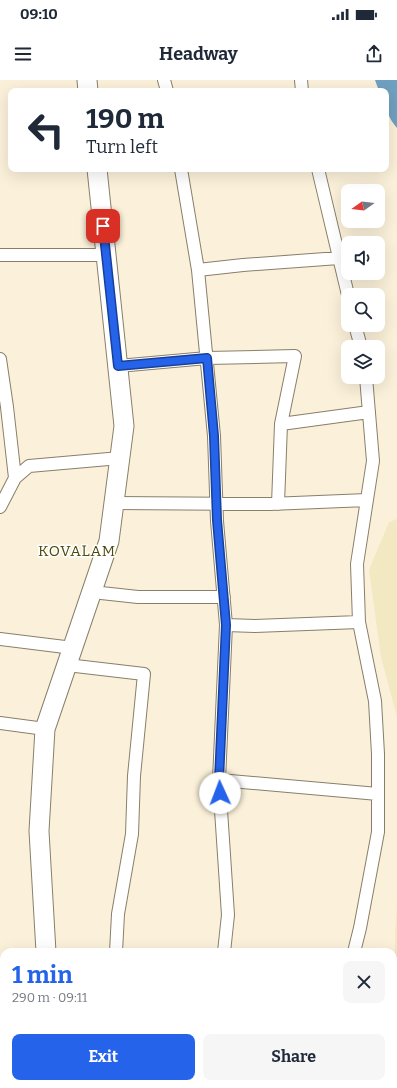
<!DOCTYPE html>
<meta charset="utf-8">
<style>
:root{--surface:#fff;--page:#f6f6f7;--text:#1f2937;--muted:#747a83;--accent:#2563eb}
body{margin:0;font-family:Bitter,serif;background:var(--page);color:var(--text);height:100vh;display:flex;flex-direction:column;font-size:15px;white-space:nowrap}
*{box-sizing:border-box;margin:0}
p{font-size:13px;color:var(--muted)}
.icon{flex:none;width:22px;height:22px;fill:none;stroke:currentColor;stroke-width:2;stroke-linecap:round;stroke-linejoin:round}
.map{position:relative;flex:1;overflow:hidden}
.details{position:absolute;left:0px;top:868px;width:397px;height:140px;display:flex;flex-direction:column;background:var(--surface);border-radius:12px 12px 0 0;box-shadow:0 4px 16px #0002}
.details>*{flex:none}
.banner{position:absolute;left:8px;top:8px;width:381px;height:84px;border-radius:8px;box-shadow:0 4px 16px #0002;background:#fff;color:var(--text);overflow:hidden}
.needle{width:26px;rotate:256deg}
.buttons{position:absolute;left:341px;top:104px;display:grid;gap:8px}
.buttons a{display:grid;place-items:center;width:44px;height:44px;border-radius:8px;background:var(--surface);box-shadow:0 4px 16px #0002;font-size:20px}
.pin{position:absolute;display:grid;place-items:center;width:34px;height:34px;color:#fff;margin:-17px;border-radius:8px;box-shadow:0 2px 6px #0006}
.me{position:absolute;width:44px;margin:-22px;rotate:358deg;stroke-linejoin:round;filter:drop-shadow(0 0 3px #0008)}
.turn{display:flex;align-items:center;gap:14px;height:84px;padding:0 12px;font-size:18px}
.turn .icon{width:52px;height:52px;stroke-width:2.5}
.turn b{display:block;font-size:28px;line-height:34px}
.round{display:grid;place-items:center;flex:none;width:42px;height:42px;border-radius:8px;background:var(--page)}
.head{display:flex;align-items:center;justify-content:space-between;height:68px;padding:0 12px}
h1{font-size:24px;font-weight:700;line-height:30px;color:var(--accent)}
.button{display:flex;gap:8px;margin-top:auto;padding:8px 12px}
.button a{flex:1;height:46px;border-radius:8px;background:var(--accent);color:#fff;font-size:16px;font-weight:700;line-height:46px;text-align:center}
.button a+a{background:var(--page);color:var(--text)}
.status{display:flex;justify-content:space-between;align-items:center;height:28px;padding:0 20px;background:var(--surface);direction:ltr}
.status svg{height:11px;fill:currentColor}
header{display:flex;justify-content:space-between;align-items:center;height:52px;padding:0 12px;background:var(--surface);font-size:18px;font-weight:700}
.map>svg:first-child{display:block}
</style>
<div class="status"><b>09:10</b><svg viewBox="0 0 49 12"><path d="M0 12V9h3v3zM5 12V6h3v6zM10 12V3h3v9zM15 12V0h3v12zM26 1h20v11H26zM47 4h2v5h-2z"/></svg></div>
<header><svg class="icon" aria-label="menu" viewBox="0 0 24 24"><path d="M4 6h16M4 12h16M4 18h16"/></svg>Headway<svg class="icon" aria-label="share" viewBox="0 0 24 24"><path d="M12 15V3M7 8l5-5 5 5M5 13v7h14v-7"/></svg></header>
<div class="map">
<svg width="397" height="1008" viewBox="0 0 397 1008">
<rect width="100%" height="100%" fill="#fbf1da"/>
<path fill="#f2e8c2" d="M397,439V637L381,577L369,490L389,442Z
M397,826V1008H394L395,852Z"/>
<path fill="#70a0c0" d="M375,0H397V48C386,35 386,27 386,11H379Z"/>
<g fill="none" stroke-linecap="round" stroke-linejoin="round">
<defs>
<path id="minor" d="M164,0L167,11
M301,0L302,11
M181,89L198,190L214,356L217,441L226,545L219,700L228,835L224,872
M318,89L348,215
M0,175H106
M198,190L243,185L339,178
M355,245L361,267
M0,279L7,327L15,398
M118,286L207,278L295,276L281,344L278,424
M281,344L369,332
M114,423L270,424L367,420
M0,427L15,398L29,386L120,378
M92,512L138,517H224
M226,545L255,546L359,542
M0,559L73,568
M67,585L144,594L134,696L132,754L118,834L116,872
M0,643L45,649
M219,700L378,714
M354,872L360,848L378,752V674L375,621L359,542L357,484L373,381L366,297
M247,1004V1008
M326,1008V1004"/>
<path id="primary" d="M87,0L88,11
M46,872L39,751L45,649L109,461L124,346L97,89
M54,1004V1008"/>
</defs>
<use href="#minor" stroke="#887f6a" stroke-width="14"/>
<use href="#primary" stroke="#887f6a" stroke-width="21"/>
<use href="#minor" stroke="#fff" stroke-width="12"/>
<use href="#primary" stroke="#fff" stroke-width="19"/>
</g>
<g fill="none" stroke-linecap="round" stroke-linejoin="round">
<defs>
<path id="route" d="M103,146L118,286L207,278L214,356L217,440L226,545L219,700L220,713"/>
</defs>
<use href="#route" stroke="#184099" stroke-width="10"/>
<use href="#route" stroke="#2563eb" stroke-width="7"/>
</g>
<g text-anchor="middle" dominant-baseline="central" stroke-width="3" stroke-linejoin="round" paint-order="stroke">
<g font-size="15" letter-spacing="1" fill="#4c4a0a" stroke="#fff">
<text x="77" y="471">KOVALAM</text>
</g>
</g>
</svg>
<div class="buttons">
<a><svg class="needle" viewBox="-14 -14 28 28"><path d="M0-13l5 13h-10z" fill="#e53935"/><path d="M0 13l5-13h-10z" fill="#747a83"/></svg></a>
<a><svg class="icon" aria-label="sound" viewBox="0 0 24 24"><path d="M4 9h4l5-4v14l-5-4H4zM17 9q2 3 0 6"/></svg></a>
<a><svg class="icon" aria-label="search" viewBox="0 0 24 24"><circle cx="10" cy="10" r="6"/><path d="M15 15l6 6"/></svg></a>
<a><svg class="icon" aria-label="layers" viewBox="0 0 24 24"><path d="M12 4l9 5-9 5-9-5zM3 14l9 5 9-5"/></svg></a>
</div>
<div class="pin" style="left:103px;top:146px;background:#d93025"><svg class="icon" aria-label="arrive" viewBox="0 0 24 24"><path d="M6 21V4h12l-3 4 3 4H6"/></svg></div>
<svg class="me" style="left:220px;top:713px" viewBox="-20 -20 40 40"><circle r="19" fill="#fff"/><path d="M0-13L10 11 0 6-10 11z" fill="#2563eb"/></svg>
<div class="banner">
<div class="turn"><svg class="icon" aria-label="left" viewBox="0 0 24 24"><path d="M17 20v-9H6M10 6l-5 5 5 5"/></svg><div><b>190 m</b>Turn left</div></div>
</div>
<section class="details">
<div class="head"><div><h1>1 min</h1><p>290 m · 09:11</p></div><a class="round"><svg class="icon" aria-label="close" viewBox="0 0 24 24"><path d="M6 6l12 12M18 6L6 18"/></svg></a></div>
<div class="button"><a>Exit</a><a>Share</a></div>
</section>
</div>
